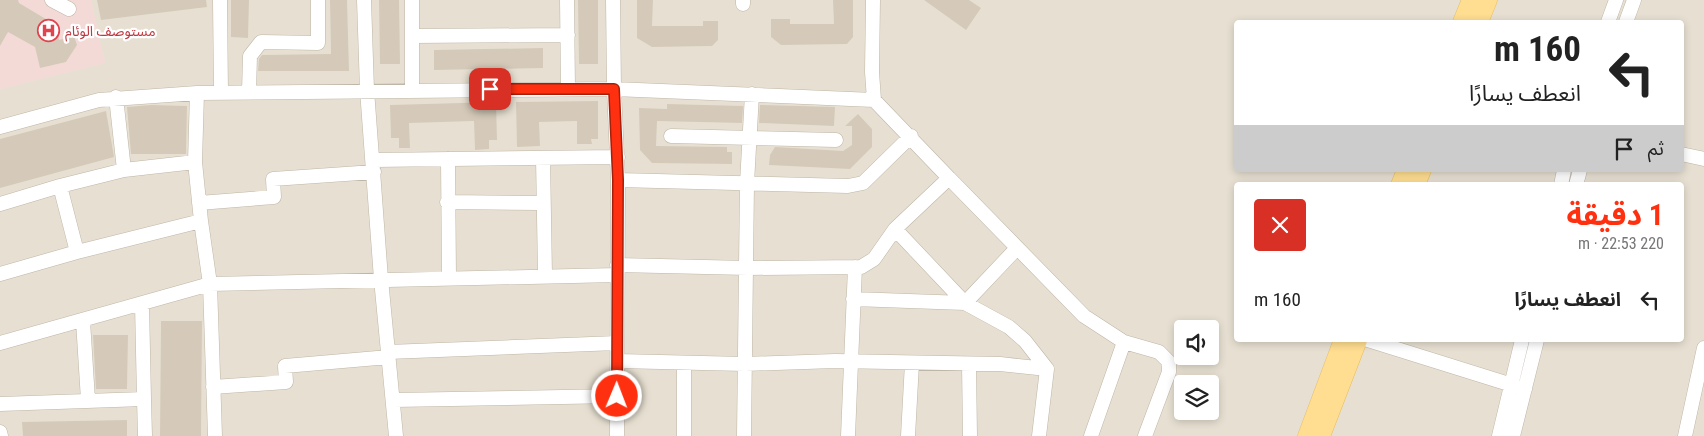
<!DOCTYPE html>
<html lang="ar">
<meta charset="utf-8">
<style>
:root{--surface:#fff;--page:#f6f6f6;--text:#222;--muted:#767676;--accent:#ff300f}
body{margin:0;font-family:"Roboto Condensed","Noto Sans Arabic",sans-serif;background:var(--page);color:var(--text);direction:rtl;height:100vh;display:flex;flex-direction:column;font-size:19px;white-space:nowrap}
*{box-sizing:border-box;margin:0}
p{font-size:16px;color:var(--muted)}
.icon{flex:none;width:28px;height:28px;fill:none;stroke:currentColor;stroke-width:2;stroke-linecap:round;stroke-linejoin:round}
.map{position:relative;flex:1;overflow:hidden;direction:ltr}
.side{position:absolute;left:1234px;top:182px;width:450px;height:160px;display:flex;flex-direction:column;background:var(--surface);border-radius:5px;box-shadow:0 2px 8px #0003;direction:rtl}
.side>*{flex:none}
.hud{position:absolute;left:1234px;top:20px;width:450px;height:152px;border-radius:5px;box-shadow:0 2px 8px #0003;direction:rtl;background:#fff;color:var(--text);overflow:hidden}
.tools{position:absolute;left:1174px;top:320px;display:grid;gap:10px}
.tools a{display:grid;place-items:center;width:45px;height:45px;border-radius:5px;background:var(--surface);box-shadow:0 2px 8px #0003;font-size:25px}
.pin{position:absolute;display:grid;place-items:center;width:42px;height:42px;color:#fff;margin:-21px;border-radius:10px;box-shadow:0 2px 8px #0006}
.me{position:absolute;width:55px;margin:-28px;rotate:1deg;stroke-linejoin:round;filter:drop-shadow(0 0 4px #0008)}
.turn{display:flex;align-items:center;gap:18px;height:105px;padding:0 20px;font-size:22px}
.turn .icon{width:65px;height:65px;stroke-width:2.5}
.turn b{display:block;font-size:35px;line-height:42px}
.then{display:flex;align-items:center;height:48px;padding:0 20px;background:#0003;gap:10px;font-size:19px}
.round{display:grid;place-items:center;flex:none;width:52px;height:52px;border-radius:5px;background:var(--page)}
.headline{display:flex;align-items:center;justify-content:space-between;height:85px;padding:0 20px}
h1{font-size:30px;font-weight:700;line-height:38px;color:var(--accent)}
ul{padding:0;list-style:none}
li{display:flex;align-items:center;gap:15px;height:65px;padding:0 20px}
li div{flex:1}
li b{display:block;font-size:19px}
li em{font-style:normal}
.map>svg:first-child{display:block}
</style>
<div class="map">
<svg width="1704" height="436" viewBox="0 0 1704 436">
<rect width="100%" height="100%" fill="#f3eee4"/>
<path fill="#e7e0d2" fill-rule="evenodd" d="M0,0H1704V436H0ZM1236,22H1681V170H1236ZM1236,185H1681V340H1236ZM1182,329H1210V356H1182ZM1182,384H1210V411H1182Z"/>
<path fill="#f4dad7" d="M0,0H91L105,63L0,89Z"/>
<path fill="#d5cab9" d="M0,0H18L19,3L56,25L59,40L74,36L77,45L66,62L40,68L35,47L8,32L0,46Z
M97,0H206L207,7L101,20Z
M231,0H249L248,38L231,37Z
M330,0H347L349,71H258L259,59L262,55L331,54Z
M379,0H399L400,64H380Z
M578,0H598V64H579Z
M637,0H653L652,26H703V21H718V40L712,46L652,47L637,38Z
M833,0H853V37L847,44L781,45L771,37V19H790V24H834Z
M924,0H969L981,8L966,30Z
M543,48V68L434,70V50Z
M598,101V139H591L592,144H577V121L539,122L540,146L517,147L516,102Z
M496,102L497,140H489V149L475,150L474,121L409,123L410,148H399V138H391L390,105Z
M667,104L743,106L742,123L657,121L656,146L727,147V152H732V164L652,163L640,150L639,108L667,109Z
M151,105L187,106L186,154H131L127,107Z
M760,105L835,107L834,126L759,123Z
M106,111L114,157L0,188V139Z
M858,114L872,129V147L850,169L769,165L770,155L775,147L843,151L852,145V126H845Z
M161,321H202L201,436H160Z
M93,335H128L127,389H96Z
M127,420V436H23L22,422Z"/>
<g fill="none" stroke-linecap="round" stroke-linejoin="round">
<defs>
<path id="minor" d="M52,0L69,9
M220,0L221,93
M364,0L367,90L381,279L396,436
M567,0L568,89
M613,0L614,89L618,180L617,436
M743,0V4
M873,0L872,72L874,100L949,178
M1608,22L1616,0
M1626,22L1634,0
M413,36L568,35
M412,90V0
M249,92L250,56L261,42L318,43V0
M197,93L614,89L874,100
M116,97L124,170
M0,127L99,100L197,93L195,162L201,221L77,252L60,186L0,204
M671,136L836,140
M1681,154L1704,159
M543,158L545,275
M448,159L449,278
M374,160L618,157
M618,180L848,186L863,183L911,136
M1561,185L1564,170
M1576,185L1580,170
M60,186L124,170L195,162
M447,202L542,203
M199,203L274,197L273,179L374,172
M895,229L965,303L1009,327L1025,341L1047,369
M617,265L748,268L861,267L874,259L895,229L949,178L1084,316L1124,342L1159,352L1169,362V372L1145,436
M0,274L77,252
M853,299L965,303L1017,248
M83,321L88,400
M1368,340L1525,389
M0,343L210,284L201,221
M388,352L617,343
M618,361L745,364L835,361L1000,364L1047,369L1039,436
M684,363V436
M969,364L970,436
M213,387L286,382L285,366L389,357
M144,399L145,436
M394,400L617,396
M0,404L144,399L142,304
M0,432L1,436
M215,436L210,284L617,275
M744,436L747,183L752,94
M848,436L855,267
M908,436L912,363
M1091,436L1124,342
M1499,436L1522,340
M1513,436L1537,340
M1685,436L1704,348"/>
<path id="major" d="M1462,22L1471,0
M1479,22L1488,0
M1400,185L1406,170
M1416,185L1422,170
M1307,436L1343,340
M1321,436L1358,340"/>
</defs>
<use href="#minor" stroke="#beb6a7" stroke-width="15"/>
<use href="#major" stroke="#e7bc5e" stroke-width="19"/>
<use href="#minor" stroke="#fff" stroke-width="14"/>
<use href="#major" stroke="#ffde91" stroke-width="18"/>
</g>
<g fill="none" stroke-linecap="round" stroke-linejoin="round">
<defs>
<path id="route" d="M490,89H614L618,180L617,396"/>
</defs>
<use href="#route" stroke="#a61f0a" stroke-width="12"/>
<use href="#route" stroke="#ff300f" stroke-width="9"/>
</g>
<defs>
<symbol id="hospital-ring" viewBox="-11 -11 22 22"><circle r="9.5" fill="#fff" stroke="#e0444e" stroke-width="1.5"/><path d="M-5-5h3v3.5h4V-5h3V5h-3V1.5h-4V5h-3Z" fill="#e0444e"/></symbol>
</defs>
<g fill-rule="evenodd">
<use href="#hospital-ring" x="36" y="18" width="25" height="25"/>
</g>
<g text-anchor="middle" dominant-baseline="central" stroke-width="4.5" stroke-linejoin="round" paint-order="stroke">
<g font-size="14" fill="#be3a42" stroke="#fff" text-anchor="start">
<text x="65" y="31">مستوصف الوئام</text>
</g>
</g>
</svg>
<div class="tools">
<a><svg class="icon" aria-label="sound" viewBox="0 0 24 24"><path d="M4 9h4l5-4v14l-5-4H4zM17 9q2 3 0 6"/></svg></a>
<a><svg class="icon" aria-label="layers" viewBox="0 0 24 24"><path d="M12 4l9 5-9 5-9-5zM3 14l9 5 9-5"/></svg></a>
</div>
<div class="pin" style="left:490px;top:89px;background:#d93025"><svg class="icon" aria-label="arrive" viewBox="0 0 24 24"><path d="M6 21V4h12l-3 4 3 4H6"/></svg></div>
<svg class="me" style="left:617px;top:396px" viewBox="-20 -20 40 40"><circle r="17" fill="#ff300f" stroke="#fff" stroke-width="3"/><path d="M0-11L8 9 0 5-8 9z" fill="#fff"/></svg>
<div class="hud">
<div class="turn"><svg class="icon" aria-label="left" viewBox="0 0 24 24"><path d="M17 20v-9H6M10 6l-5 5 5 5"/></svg><div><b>160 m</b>انعطف يسارًا</div></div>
<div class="then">ثم<svg class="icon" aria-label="arrive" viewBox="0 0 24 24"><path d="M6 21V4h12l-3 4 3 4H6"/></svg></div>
</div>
<section class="side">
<div class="headline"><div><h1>1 دقيقة</h1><p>220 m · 22:53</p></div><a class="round" style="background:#d93025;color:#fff"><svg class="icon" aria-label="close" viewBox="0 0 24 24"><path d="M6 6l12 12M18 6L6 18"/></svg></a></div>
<ul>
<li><svg class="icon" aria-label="left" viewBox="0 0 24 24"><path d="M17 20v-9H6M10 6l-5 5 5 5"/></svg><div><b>انعطف يسارًا</b></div><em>160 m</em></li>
</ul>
</section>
</div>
